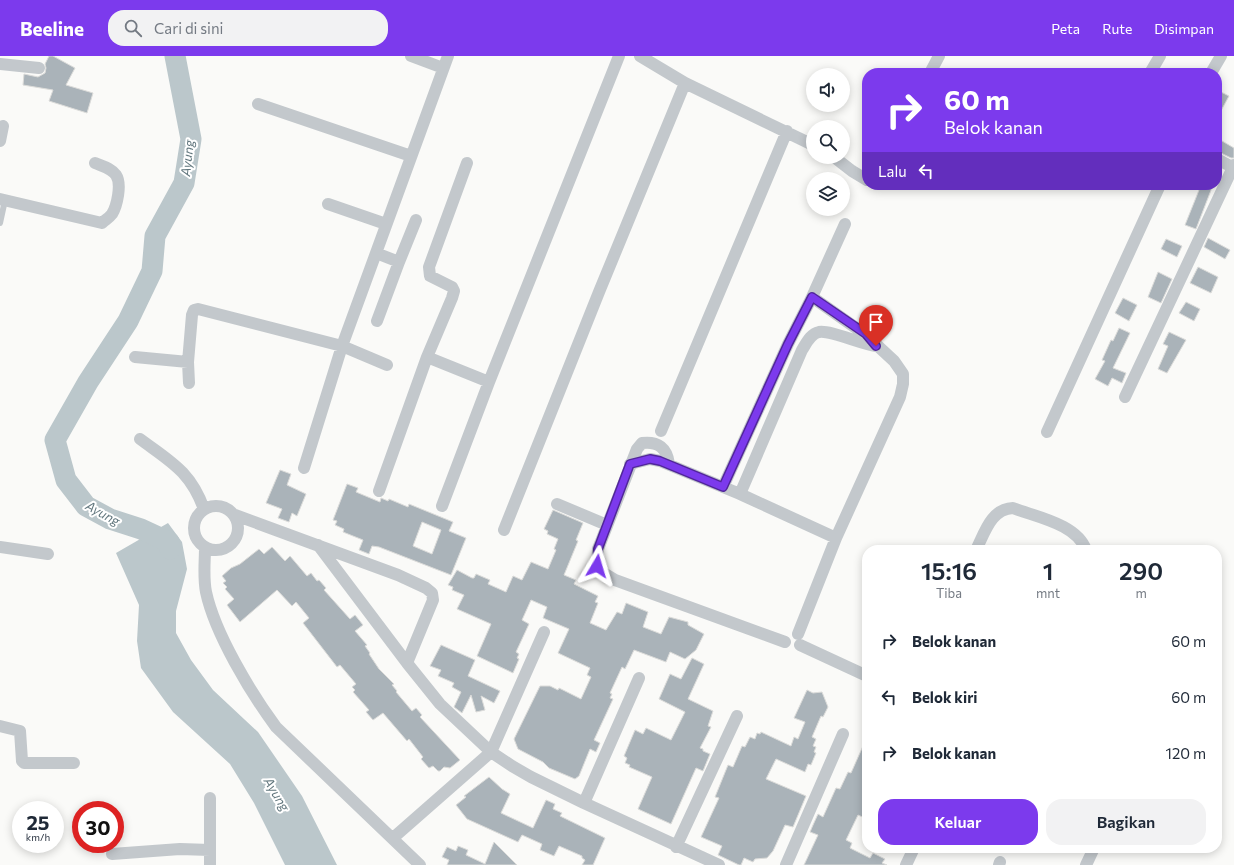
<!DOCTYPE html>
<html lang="id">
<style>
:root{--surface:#fff;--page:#f2f2f3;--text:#1f2937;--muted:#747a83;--accent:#7c3aed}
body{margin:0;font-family:Commissioner,sans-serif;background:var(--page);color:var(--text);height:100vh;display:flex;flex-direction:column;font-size:15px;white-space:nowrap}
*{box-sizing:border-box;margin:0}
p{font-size:13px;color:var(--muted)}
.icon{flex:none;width:22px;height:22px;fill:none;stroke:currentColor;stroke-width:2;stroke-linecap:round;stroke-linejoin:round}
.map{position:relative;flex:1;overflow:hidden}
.drawer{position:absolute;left:862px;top:489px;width:360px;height:308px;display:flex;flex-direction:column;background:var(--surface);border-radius:16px;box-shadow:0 2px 10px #0003}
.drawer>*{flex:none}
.top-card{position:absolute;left:862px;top:12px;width:360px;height:122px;border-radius:16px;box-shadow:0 2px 10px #0003;background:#7c3aed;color:#fff;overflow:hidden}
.tools{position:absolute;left:806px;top:12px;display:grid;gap:8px}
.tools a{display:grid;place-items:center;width:44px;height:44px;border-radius:50%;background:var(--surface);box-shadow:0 2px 10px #0003;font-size:20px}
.speed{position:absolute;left:12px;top:745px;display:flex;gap:8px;font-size:20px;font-weight:700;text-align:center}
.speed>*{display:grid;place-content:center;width:52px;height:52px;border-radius:50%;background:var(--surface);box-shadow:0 2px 10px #0003;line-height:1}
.speed small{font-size:10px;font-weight:400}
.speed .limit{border:6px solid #d22;background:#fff;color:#111}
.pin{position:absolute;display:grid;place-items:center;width:34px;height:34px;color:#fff;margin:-41px -17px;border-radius:50% 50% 50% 0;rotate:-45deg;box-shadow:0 0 4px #0007}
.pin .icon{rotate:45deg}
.me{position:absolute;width:44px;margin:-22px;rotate:7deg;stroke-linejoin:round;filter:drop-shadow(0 0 3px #0008)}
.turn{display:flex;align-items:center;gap:14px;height:84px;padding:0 16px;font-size:18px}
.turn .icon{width:52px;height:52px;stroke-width:2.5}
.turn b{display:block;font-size:28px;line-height:34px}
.then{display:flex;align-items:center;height:38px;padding:0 16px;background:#0003;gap:8px;font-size:15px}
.eta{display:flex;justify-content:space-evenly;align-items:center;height:68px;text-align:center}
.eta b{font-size:24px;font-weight:600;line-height:28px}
.primary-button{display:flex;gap:8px;margin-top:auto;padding:8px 16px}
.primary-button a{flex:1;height:46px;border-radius:16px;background:var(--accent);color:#fff;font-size:16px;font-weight:600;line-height:46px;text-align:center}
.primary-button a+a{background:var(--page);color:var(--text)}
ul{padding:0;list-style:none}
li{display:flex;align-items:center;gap:12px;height:56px;padding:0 16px}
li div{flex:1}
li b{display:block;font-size:15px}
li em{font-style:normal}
header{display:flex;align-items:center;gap:24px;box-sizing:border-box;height:56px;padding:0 20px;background:var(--accent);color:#fff}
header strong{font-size:19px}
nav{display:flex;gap:22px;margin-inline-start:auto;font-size:14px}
.search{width:280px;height:36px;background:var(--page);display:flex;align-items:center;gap:10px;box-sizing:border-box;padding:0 14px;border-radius:16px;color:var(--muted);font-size:15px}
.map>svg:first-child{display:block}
</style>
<header>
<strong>Beeline</strong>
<div class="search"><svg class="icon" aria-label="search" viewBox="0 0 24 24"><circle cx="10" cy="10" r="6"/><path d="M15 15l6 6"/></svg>Cari di sini</div>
<nav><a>Peta</a><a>Rute</a><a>Disimpan</a></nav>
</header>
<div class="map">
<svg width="1234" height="809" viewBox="0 0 1234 809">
<rect width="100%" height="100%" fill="#fafaf8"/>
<path fill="#bbc7cb" d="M168,467L182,486L187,513L176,555V577L191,604L213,634L258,676L302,740L337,809H285L254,747L230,708L173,656L141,612L137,585L139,549L116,497Z"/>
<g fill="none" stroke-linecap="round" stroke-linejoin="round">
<path stroke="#bbc7cb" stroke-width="21" d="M170,493L169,486L141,473L110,463L86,450L66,424L55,384L88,326L128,265L152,215L155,180L184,127L191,83L175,0"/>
</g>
<path fill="#aab3b9" stroke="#dcdcda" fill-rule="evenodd" d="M49,0H53L75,12L66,29L93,37L87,57L49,45L53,34L23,29L24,18L38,21L45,17L46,12L45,8Z
M1217,34L1229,40L1217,62Z
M1217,82L1234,92V102H1231L1217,95Z
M1201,129H1213L1196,173L1185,169Z
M1208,182L1230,194L1225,203L1204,191Z
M1166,183L1182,190L1177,201L1161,193Z
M1198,211L1218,221L1211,237L1190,227Z
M1158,216L1172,223L1161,247L1148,241Z
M1123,242L1137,249L1129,265L1115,257Z
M1186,246L1200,253L1194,265L1179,257Z
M1119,272L1130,277L1113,312L1126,317L1122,327L1112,322L1108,330L1095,323L1105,305L1102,304L1111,284L1113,285Z
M1169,276L1186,284L1167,317L1158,313L1168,290L1163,288Z
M280,414L291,418L287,429L306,438L297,460L292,457L289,466L278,462L282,453L266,447Z
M347,428L358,432L356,436L380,446L381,442L388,445L389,443L408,451L409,448L453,466L449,475L466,482L451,519L379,491L372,490L369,498L359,494L363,484L343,476L344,473L335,469L337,465L333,464ZM422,466L441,474L432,498L413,490Z
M553,454L583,467L576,484L578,485L564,519L576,524L574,528L598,540L595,546L598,547L590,567L606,574L617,556L622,558L626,547L648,556L643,571L661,578L669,561L688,566V569L704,578L696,594L685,603L670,596L666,606L634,594L625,613L622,611L610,637L612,638L610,642L613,643L594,684L600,687L596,696L590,693L579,720L575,723L549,712L543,706L518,693L514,683L540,630H550L558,634L559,632L581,643L591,621L587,619L590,612L558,597L569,573L543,562L547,551L531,544L522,564L529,568L516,596L519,598L517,602L519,603L513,617L477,600L491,568L457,553L464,539L452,534L453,531L448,529L457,514L472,522H474L476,518L490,524L488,528L506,536L513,520L522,524L531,506L548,513L556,494L554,493L558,483L547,478L548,475L544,473Z
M272,491L285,505L290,500L307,520L311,517L317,525L319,524L326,532L324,534L350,563L355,559L363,569L355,575L367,589L365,590L370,597L369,598L379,613L394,628L392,629L397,635L396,636L412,655L416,652L422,659L420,661L460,704L450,712L444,711L440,715H438L433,710L429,712L421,703L423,701L409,683L407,685L383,657L373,664L366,656L369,654L353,636L355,634L352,631L356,628L340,609L337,611L303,567L309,562L296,546L292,550L277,534L240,566L227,549L234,543L225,533L227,531L223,527L226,525L222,520L231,512L240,508L259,493L264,498Z
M441,589L475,604L468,620L500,635L494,647L481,640L485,654L476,656L471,639L462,657L454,651L461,636L452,631L454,627L438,620L441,614L430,610Z
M692,602L704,608L688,643L713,655L708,670L711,671L700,692L703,693V695L710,698L703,715L696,712L671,768L638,753L652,721L629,711L630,709L625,707L627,702L624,700L635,674L643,678L646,672L671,684L685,656L659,643L670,618L681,623Z
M807,634L813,637L822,636L828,651L823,661L821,660L812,681L816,683L813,690L816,691L814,696L816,697L811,709L808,708L805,716L776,703L766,723L806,740L793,771L785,769L773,795L767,802L755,803L753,806L744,802L741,809H739L718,799L722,790L701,781L719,742L715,741L728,709L733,711L742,690L745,691L750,681L755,683L757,677L760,678L761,676L791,690L794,681L798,683L805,666L794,662Z
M867,681V763L858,759L846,784L852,787L850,792L870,802L873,797L885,803L882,807L887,809H804L818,779L810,776L813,769L818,758L823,761L836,732L840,733L848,716L851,717Z
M489,721L502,733L510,738L501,757L533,772L546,744L555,748L553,753L562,757L560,760L605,782L593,809H582L585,804L582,802V800L559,790L554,800L540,794L542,788L522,779L518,786L467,763L456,749L466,741L464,740Z
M494,786L517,809H447L449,804L442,801L447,791L456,795L458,790L468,794L466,799L485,808Z"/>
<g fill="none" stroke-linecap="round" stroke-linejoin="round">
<path stroke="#c3c8cc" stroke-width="6" d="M0,167L5,144"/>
<path stroke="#c3c8cc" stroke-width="12" d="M411,0L443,12
M640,0L685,27L813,89
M0,8L39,12
M930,17L939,0
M1150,17L1160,0
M1211,17L1221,0
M258,48L411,100
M0,85L3,70
M834,101L852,115L867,124
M1217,103L1234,112
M0,143L102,167C105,164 109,162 112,158C117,150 122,128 116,119C111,112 102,110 95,107
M328,148L386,168
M376,197L399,206L416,164
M812,241L845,168
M377,265L399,206
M135,301L188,306
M427,301L489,326
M189,327L188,306L192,259L194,254L198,253L342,290L387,309
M1125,341L1234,109
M661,375L787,75
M1047,376L1160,129
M140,383C171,406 190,415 204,453
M630,408L650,403L660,405L740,438L836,482
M669,408C667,392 658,385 642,387L637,393L598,493L597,510L600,515L615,524L785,586
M304,412L342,290L448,0
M723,431L788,288L812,241L866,279L894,305L903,318V328L900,341L836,482L798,578
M379,435L427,301L452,242L454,235L452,231L430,220L429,211L467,107
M740,438L802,294C806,288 810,278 819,276C830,274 861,288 876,290
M557,448L607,469
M194 472a22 22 0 1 1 44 0a22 22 0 1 1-44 0Z
M442,450L489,326L619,0
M235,459L398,519L426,532L432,537L433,544L407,607L440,648L491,696L512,710L531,721L584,747L719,809
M504,474L599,236L685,27
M318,489L407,607
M0,491L48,498
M205,491C205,506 203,521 206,536C215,578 251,637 276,671L420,809
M976,494C985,476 991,453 1013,452C1036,461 1077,468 1086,494
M800,589L867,620
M0,670L20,675L22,705L24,707H74
M210,742V809
M584,747L639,622
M393,782L491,696L544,576
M676,791L737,660
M112,798L180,793L210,794
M786,809L843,678
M906,809L914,792
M999,809L1000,806
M1086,809L1094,792"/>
</g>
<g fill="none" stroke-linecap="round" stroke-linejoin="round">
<defs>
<path id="route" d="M597,510L598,493L630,408L650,403L660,405L723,431L788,288L812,241L866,278L876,290"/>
</defs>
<use href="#route" stroke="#51269a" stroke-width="10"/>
<use href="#route" stroke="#7c3aed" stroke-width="7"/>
</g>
<g text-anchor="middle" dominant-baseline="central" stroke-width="4" stroke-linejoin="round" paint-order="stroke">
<g font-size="13" font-style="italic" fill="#60757c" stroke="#fff">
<text transform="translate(187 102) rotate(-84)">Ayung</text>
<text transform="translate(103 457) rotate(29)">Ayung</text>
<text transform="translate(277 738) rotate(59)">Ayung</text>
</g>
</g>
</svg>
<div class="tools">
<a><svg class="icon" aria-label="sound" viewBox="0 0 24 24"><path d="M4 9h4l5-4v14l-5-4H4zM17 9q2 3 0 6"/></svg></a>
<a><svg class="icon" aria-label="search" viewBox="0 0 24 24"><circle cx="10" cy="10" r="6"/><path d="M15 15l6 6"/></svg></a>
<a><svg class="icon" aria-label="layers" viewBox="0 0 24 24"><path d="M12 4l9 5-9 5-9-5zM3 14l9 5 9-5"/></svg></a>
</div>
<div class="speed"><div>25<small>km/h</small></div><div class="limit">30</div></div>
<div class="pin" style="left:876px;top:290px;background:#d93025"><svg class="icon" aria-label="arrive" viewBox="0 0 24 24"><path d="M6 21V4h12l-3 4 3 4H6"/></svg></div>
<svg class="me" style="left:597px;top:510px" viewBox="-20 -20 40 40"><path d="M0-17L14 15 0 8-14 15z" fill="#7c3aed" stroke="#fff" stroke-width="4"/></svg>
<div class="top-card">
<div class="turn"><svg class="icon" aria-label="right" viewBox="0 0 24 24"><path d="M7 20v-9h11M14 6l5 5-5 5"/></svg><div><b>60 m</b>Belok kanan</div></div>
<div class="then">Lalu<svg class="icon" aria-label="left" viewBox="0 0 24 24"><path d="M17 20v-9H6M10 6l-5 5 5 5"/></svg></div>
</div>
<section class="drawer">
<div class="eta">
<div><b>15:16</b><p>Tiba</p></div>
<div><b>1</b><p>mnt</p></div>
<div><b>290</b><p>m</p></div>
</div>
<ul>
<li><svg class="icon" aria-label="right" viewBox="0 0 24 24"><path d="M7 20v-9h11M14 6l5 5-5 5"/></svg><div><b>Belok kanan</b></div><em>60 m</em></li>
<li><svg class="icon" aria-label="left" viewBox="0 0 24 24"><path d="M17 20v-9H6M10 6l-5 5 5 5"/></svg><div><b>Belok kiri</b></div><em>60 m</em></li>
<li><svg class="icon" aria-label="right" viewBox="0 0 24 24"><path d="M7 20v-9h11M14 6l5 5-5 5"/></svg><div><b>Belok kanan</b></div><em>120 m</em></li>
</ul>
<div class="primary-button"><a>Keluar</a><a>Bagikan</a></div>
</section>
</div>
